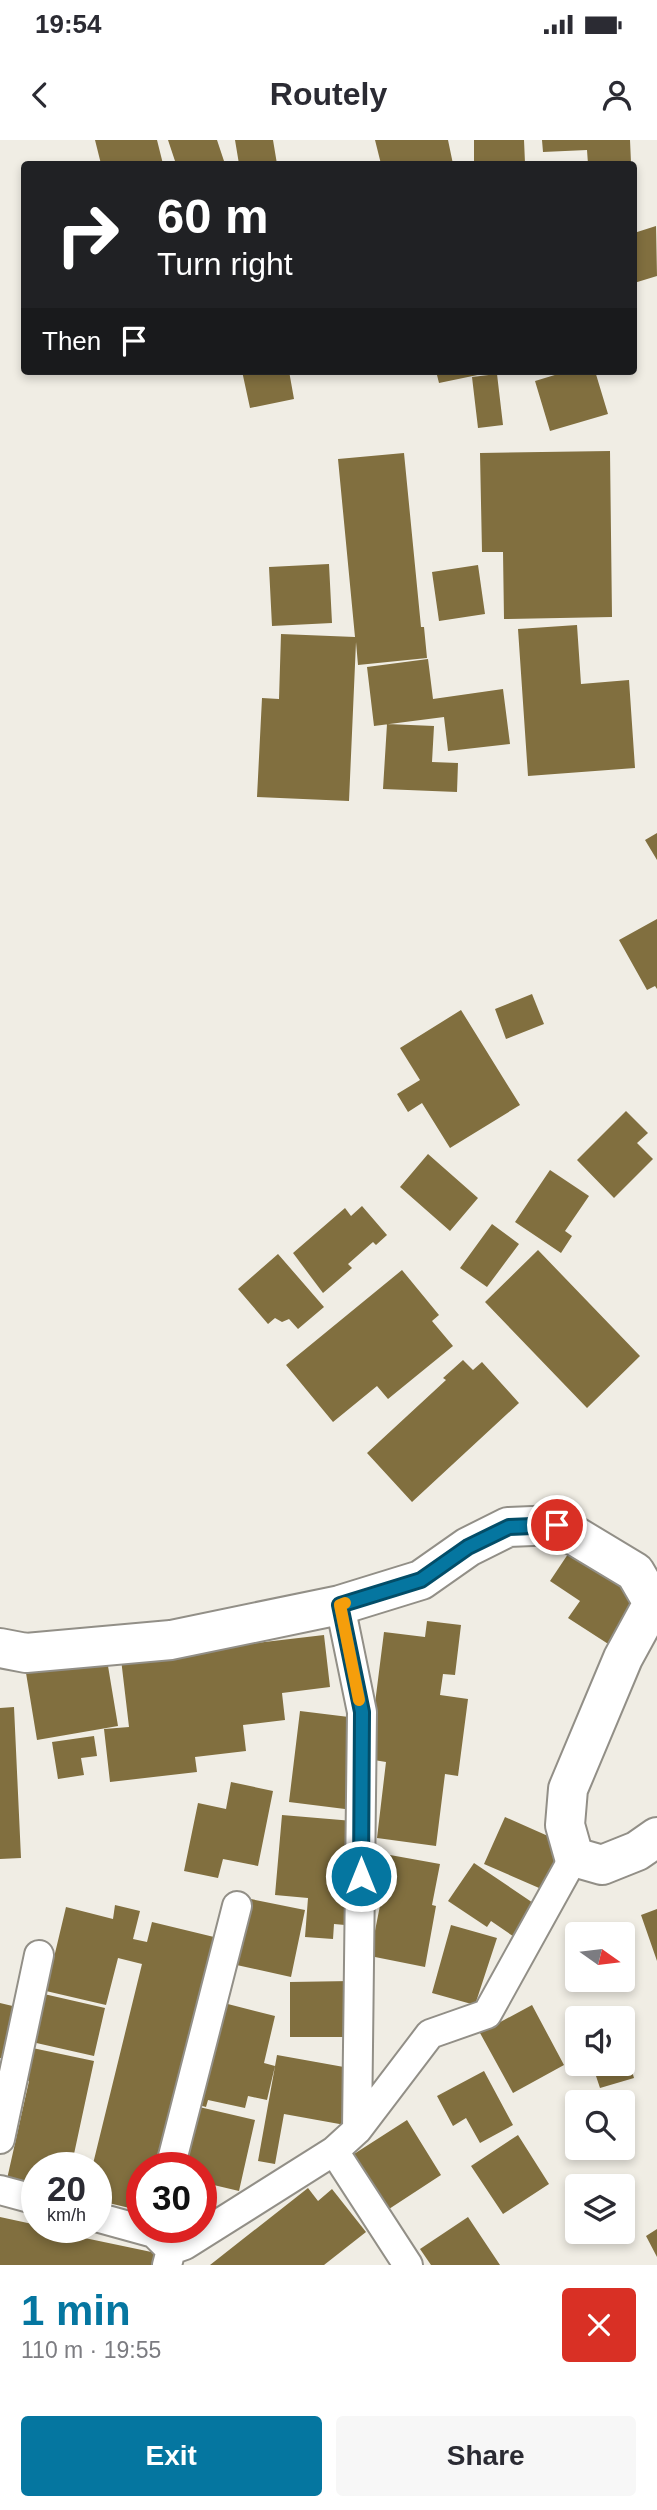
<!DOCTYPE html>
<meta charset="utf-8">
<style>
:root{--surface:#fff;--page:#f7f7f7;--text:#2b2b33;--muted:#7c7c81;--accent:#0576a0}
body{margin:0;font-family:Helvetica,sans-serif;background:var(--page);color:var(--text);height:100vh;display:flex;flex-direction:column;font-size:26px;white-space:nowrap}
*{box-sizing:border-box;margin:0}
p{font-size:23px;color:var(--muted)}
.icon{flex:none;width:38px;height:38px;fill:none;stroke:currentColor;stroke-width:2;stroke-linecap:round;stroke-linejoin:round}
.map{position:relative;height:2125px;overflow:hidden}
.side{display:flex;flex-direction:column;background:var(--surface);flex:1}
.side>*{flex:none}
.banner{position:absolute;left:21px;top:21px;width:616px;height:214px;border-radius:7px;box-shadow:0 4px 10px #0003;background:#202124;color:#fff;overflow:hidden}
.needle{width:46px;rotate:104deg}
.fabs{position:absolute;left:565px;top:1782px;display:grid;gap:14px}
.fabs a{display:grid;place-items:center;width:70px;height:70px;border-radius:7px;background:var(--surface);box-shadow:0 4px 10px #0003;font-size:35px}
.speed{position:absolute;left:21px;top:2012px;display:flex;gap:14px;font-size:35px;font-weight:700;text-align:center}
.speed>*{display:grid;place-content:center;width:91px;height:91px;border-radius:50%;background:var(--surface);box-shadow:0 4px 10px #0003;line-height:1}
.speed small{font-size:18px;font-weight:400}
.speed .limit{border:10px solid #d22;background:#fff;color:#111}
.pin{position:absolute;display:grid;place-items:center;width:60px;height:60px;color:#fff;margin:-30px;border:4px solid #fff;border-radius:50%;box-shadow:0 2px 7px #0007}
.me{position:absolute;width:77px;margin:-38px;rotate:0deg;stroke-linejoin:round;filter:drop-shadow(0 0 5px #0008)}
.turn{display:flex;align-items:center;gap:24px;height:147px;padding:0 21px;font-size:32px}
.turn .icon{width:91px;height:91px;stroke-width:2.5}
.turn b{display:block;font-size:49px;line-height:60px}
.then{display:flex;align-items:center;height:66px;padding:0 21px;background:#0003;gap:14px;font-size:26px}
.round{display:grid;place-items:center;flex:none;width:74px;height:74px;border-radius:7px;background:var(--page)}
.headline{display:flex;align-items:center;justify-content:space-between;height:119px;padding:0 21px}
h1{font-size:42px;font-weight:600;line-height:52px;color:var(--accent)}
.button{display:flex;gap:14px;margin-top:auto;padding:14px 21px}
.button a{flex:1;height:80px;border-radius:7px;background:var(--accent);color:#fff;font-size:28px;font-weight:600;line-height:80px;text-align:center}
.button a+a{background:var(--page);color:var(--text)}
.status{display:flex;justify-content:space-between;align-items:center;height:49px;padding:0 35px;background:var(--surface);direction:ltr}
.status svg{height:19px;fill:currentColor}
header{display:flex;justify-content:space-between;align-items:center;height:91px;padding:0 21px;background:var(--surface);font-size:32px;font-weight:600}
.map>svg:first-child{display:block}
</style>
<div class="status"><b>19:54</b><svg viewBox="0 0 49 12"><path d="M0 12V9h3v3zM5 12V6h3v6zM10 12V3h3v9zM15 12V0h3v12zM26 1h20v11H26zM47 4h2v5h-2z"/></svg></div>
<header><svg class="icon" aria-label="back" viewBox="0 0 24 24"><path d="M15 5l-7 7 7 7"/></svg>Routely<svg class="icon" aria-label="person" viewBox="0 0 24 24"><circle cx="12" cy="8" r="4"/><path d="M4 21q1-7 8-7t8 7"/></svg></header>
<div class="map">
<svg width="657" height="2125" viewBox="0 0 657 2125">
<rect width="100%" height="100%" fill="#f0ede4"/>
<path fill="#816f3f" d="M95,0H157L163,24H101Z
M168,0H217L225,24H176Z
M235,0H273L277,24H239Z
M375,0H448L453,24H381Z
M474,0H524L525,23L474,24Z
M542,0H630L631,23L588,24L587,10L543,12Z
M656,86L657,136L634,143V93Z
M242,231H289L294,259L250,268Z
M436,231H492V232L439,243Z
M568,231H595L608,274L550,291L535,241Z
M497,234L503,285L478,288L472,237Z
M610,311L612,477L504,479L503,412H482L480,313Z
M404,313L421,487H424L427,518L358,525L356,502L349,661L257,657L262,558L279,559L281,494L355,497L338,319Z
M329,424L332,483L272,486L269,427Z
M478,425L485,474L439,481L432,432Z
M577,485L581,544L629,540L635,628L528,636L518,489Z
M428,519L433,559L503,549L510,604L448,611L444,577L374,586L367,527Z
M387,584L434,586L432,622L458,623L457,652L383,649Z
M657,693V720L645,700Z
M657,779V849L655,846L647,850L619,800Z
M532,854L544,884L506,899L495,869Z
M461,870L520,965L450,1008L422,963L408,972L397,954L420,940L400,908Z
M626,971L648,993L637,1003L653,1019L614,1058L577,1020Z
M428,1014L478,1058L450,1091L400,1047Z
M550,1030L589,1056L565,1091L572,1096L561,1113L515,1082Z
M362,1066L387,1095L376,1105L373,1102L348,1124L352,1128L323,1153L293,1113L345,1068L351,1076Z
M492,1084L519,1104L487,1147L460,1128Z
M538,1110L640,1216L587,1268L485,1162Z
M278,1114L324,1167L298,1189L289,1179L282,1182L275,1178L268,1184L238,1149Z
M402,1130L439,1175L432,1181L453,1206L388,1259L377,1246L333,1282L286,1225Z
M463,1220L473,1230L482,1222L519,1263L412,1362L367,1313L446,1240L443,1238Z
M570,1411L639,1455L616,1509L568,1478L580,1461L550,1441Z
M427,1481L461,1485L455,1535L443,1534L440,1555L468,1559L458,1636L445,1634L436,1706L377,1698L386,1622L368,1619L384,1492L425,1497Z
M324,1495L330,1547L282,1553L285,1580L243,1585L246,1611L195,1617L197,1632L110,1642L104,1589L129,1587L121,1519Z
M107,1520L118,1586L37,1600L26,1533Z
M14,1567L21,1718L0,1719V1568Z
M300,1571L357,1578L345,1669L289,1662Z
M94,1596L97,1616L81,1618L84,1635L58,1639L52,1602Z
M231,1642L273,1651L258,1726L223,1719L218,1738L184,1731L198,1663L226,1669Z
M282,1675L353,1681L345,1785L334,1784L333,1799L305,1797L308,1758L275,1755Z
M505,1677L566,1704L546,1751L484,1724Z
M390,1715L440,1724L432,1765L436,1766L425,1827L370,1816Z
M474,1723L542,1769L520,1801L491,1781L487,1787L448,1761Z
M246,1758L305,1770L291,1837L232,1824Z
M115,1765L140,1771L133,1799L147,1802L152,1782L214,1797L160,2028H142V2071L96,2060V2028H92L142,1824L118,1818L106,1865L46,1851L66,1767L113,1779Z
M657,1769V1821L641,1775Z
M451,1785L497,1798L475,1865L432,1853Z
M351,1841V1897H290V1842Z
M44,1854L105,1868L94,1916L32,1902Z
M220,1862L275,1876L264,1923L275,1926L267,1960L248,1956L245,1968L208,1960L206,1967L195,1964Z
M0,1863L21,1868L7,1919L0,1918Z
M532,1865L564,1925L513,1953L480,1893Z
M578,1887V1919H577L568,1890Z
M624,1904L634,1938L600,1948L594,1930L581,1934L578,1923H623Z
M23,1906L94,1921L71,2028H37V2045L7,2039L29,1941L18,1939Z
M277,1915L355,1929L345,1985L284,1974L275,2024L258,2021Z
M484,1931L513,1985L480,2003L466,1978L453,1986L437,1956Z
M195,1966L255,1980L239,2051L201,2042V2028H181Z
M407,1980L441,2035L389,2069L354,2014Z
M518,1995L549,2044L503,2074L471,2026Z
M308,2048L318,2061L332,2049L366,2092L324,2125H210Z
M0,2077L37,2085V2088L161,2114L158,2125H0Z
M468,2077L500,2125H431L420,2109Z
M657,2089V2117L646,2096Z"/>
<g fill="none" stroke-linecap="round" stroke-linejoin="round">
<defs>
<path id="street" d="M340,1465L362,1572L357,1990
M0,1999L39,1815
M334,2011L408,2125
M170,2028L237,1766
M0,2050L37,2060
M96,2077L154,2093L171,2110
M167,2125L171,2110L185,2105L334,2011L357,1990L430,1894L487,1874L574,1717"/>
<path id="secondary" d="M0,1508L26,1513L171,1500L340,1465L421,1440L468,1407L508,1387L557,1385L635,1432L653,1463L623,1518L568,1649L565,1685L574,1717L602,1725L637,1711L657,1697"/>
</defs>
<use href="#street" stroke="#928f87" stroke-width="32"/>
<use href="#secondary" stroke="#928f87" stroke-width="42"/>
<use href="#street" stroke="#fff" stroke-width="28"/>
<use href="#secondary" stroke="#fff" stroke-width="38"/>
</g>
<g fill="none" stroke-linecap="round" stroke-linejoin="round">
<defs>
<path id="route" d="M361,1736L362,1572L340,1465L421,1440L468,1407L509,1387L557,1385"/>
</defs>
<use href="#route" stroke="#034d68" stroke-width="18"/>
<use href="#route" stroke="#0576a0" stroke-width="12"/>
<path stroke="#f59e0b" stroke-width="12" d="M345,1463L340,1465L359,1560"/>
</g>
</svg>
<div class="fabs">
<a><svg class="needle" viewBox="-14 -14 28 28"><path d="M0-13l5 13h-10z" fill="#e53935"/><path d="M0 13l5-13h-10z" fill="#7c7c81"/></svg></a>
<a><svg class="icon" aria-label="sound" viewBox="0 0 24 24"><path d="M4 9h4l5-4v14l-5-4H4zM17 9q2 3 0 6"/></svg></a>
<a><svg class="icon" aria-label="search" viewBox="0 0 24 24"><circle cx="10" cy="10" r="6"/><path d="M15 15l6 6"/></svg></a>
<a><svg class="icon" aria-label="layers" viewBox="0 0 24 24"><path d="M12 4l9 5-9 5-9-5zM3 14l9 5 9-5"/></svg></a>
</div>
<div class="speed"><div>20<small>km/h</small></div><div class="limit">30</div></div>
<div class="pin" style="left:557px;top:1385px;background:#d93025"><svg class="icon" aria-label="arrive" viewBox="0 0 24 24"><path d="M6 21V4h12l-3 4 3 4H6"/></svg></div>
<svg class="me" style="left:361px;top:1736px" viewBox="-20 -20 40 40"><circle r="17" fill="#0576a0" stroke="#fff" stroke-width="3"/><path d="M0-11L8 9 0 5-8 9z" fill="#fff"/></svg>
<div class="banner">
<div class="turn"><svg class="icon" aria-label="right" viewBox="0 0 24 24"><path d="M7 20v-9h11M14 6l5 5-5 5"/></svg><div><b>60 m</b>Turn right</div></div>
<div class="then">Then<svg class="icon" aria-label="arrive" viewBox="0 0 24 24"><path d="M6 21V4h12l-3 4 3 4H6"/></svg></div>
</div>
</div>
<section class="side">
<div class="headline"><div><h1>1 min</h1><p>110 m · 19:55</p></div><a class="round" style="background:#d93025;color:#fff"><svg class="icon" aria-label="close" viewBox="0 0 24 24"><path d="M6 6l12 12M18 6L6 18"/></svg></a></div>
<div class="button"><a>Exit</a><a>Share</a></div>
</section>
